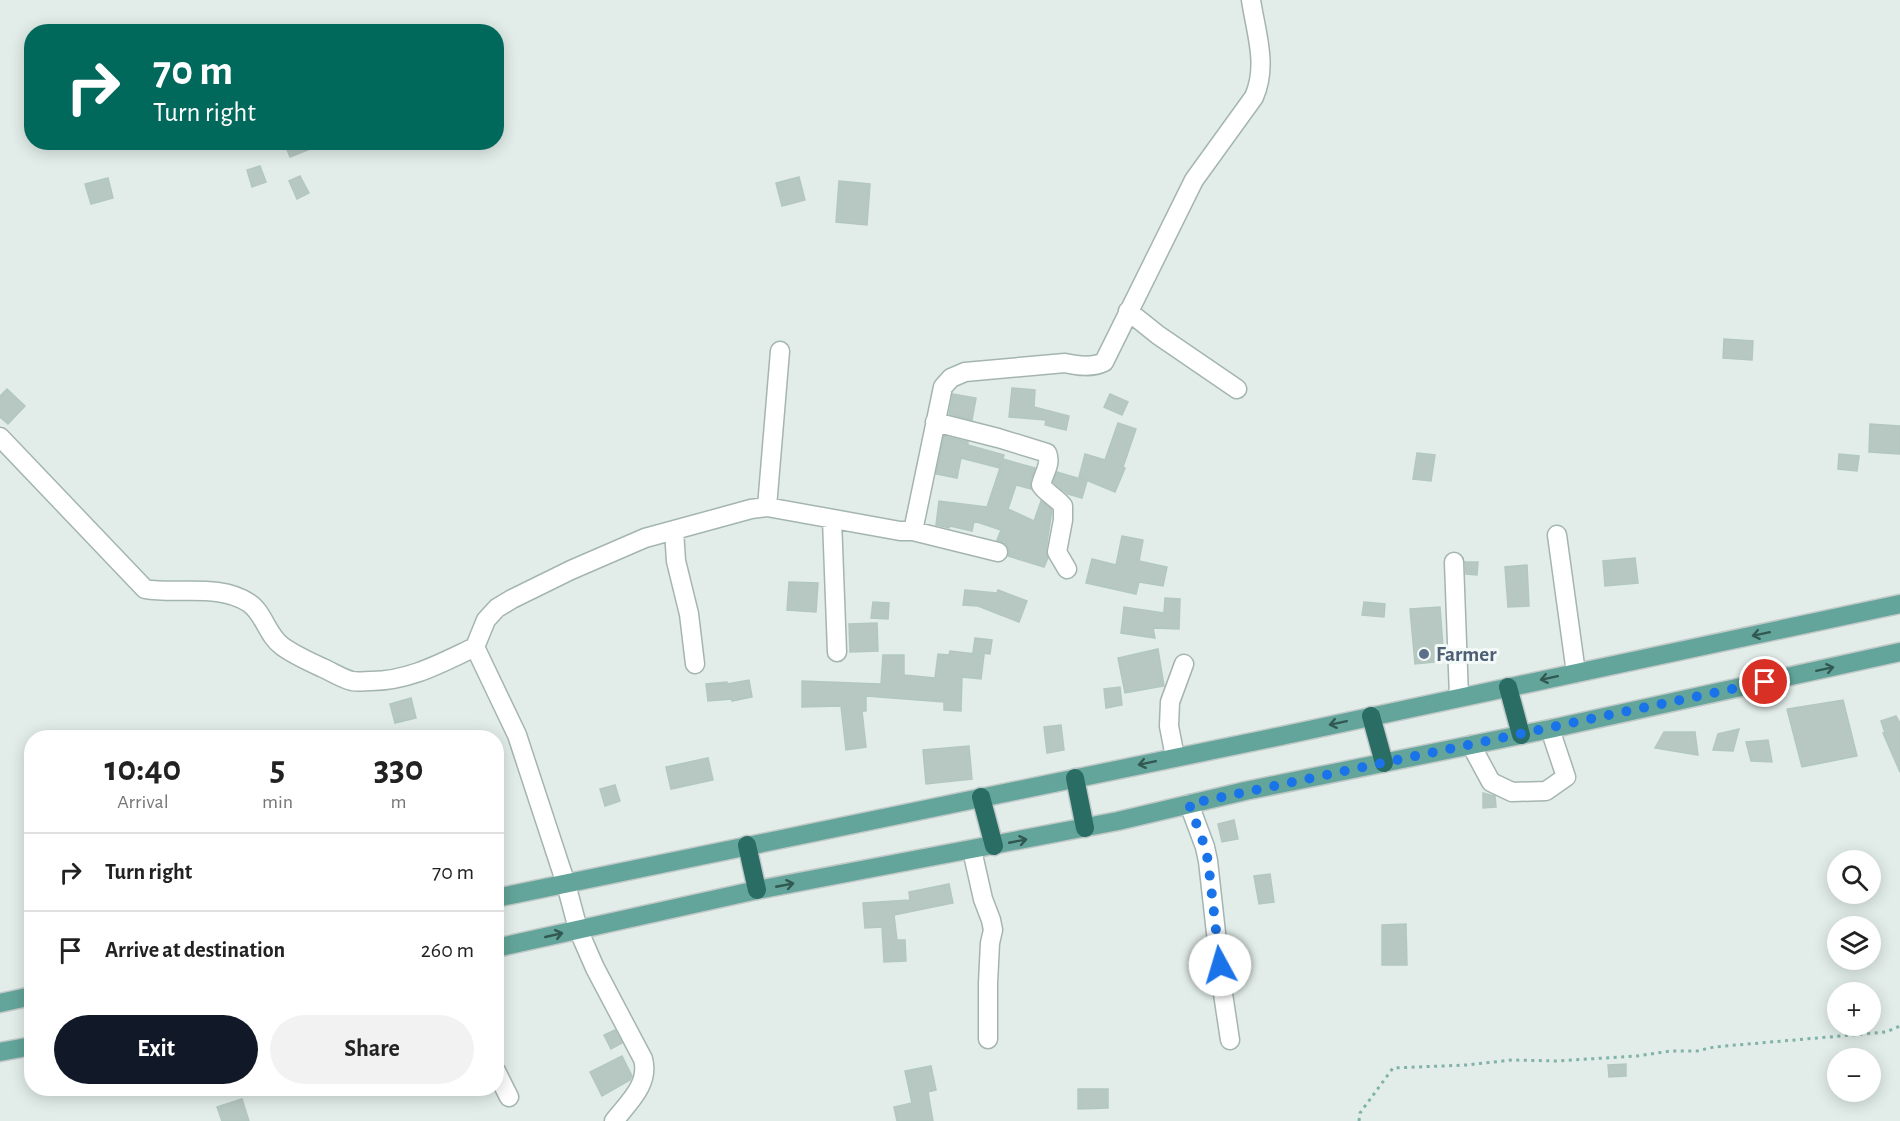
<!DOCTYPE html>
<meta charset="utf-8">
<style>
:root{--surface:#fff;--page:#f2f2f2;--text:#222;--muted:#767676;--line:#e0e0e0;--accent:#111827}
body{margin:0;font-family:"Alegreya Sans",sans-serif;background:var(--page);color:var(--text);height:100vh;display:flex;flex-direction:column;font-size:22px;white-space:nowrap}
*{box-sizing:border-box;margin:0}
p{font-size:20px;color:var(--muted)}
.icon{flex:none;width:33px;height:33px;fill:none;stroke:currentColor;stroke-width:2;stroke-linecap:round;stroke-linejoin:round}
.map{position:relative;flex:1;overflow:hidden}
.drawer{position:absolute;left:24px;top:730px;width:480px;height:366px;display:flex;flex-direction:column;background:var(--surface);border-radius:24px;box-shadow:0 3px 15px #0003}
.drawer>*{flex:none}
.top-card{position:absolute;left:24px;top:24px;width:480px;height:126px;border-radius:24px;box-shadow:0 3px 15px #0003;background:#00695c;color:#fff;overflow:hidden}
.buttons{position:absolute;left:1827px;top:850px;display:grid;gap:12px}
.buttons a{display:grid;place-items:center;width:54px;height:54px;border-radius:50%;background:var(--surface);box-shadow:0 3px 15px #0003;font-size:30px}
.pin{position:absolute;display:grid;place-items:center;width:51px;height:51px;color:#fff;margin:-26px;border:3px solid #fff;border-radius:50%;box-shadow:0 2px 6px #0007}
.me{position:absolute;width:66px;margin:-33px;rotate:354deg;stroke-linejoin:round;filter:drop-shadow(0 0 4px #0008)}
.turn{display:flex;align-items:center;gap:21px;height:126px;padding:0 30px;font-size:27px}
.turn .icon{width:78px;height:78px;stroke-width:2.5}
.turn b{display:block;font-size:42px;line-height:51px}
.eta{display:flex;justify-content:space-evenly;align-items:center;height:102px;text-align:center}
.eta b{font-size:36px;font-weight:700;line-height:42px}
.cta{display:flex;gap:12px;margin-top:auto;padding:12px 30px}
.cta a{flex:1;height:69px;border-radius:36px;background:var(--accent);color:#fff;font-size:24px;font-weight:700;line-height:69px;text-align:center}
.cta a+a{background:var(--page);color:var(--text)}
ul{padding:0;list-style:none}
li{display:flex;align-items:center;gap:18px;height:78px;padding:0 30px;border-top:2px solid var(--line)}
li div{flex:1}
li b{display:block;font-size:22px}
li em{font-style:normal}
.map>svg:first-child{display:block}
</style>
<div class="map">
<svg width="1900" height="1121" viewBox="0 0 1900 1121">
<rect width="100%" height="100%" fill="#e2ede9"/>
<path fill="#b7c8c2" stroke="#b3c7c1" stroke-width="1.5" d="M284,142H325V143L290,157Z
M260,166L266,182L252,187L247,170Z
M300,176L309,193L297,199L289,181Z
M799,177L805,200L782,206L776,183Z
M108,178L113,198L91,204L85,184Z
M839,181L870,184L867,225L836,222Z
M1724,339L1753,341L1752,360L1723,358Z
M1012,388L1035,390L1034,407L1069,416L1066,430L1045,425L1046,420L1009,417Z
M7,389L25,406L8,424L0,417V396Z
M953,394L976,398L972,420L949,414Z
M1110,394L1128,402L1122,415L1104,407Z
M1118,423L1136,429L1123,467L1125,468L1115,492L1079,477L1085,454L1105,460Z
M1870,424L1900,426V454L1869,452Z
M944,436L968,442V445L1004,455L1000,468L961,458L957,478L936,474Z
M1417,453L1435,455L1431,481L1413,479Z
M1839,454L1859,456L1857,471L1838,469Z
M1003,459L1035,468L1030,482L1031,489L1016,485L1008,509L1034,521L1041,501L1052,510L1046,550L1048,558L1044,567L1008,556L1009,549L1006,544L997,540L1001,530L974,521L972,531L950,526L949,528L936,525L939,501L987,507Z
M1057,472L1087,481L1082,498L1068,494L1053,482Z
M1122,536L1143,540L1139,561L1167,567L1163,586L1139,582L1136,594L1086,583L1092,559L1116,565Z
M1635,558L1638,583L1605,586L1603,561Z
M1465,562H1478L1477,575L1466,574Z
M1527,565L1529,606L1508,607L1505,567Z
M789,582L818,583L816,612L787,610Z
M965,590L997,593L998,590L1027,601L1019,622L978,606L963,605Z
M1165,598L1180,599L1179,629L1153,628L1155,638L1121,633L1124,607L1164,613Z
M873,602L889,603L888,619L871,618Z
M1364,602L1385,604L1384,617L1362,615Z
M1440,607L1444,661L1415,664L1410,609Z
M877,623L878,651L850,652L849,624Z
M975,638L992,640L990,654L973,652Z
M1158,649L1164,686L1125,693L1118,658Z
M950,651L984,655L981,679L962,677L961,711L944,710V702L866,696V711H862L866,747L846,750L841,706L802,707V681L881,684L883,655H904V675L935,678L938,654L949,655Z
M749,680L752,697L732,701V699L708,701L706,684L727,682V684Z
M1120,687L1122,705L1106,708L1104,689Z
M411,698L416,718L395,723L390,704Z
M1843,700L1857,756L1802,767L1787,709Z
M1896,716L1900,723V772L1883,733H1885L1881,721Z
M1061,725L1064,750L1047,753L1044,727Z
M1739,729L1733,751L1713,750L1718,734Z
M1664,732H1695L1698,755L1655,748Z
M1768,740L1772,762L1751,761L1746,742Z
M969,746L972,779L926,784L923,750Z
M708,758L713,780L671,789L666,767Z
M615,785L620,801L605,806L600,789Z
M1483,793L1495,796L1496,807L1483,808Z
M1234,820L1238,839L1222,842L1218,824Z
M1270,874L1274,902L1259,904L1254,876Z
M949,884L953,903L894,915L897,940H905L906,961L884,962L882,927L865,928L863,903L910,900L909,892Z
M1406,924L1407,965H1382V925Z
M615,1030L622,1043L611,1049L604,1035Z
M622,1056L632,1076L630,1080L602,1096L590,1072Z
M1626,1064V1076L1609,1077L1608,1065Z
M931,1066L936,1090L928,1092L933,1121H897L894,1107L912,1103L905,1071Z
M1078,1089H1108V1108L1078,1109Z
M242,1099L249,1121H222L217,1107Z"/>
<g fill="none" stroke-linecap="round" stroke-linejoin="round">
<defs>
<path id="minor" d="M1128,311L1158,335L1237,389
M935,422L998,438L1047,453C1052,464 1043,474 1041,485C1046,493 1057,498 1063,506V520L1057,552L1067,569
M0,437L145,589C178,595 219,583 249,603C264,613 267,635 282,646C294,655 310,662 323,668C332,672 343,679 352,681C358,682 365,681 371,681C409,681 441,663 475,647
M767,507L780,351
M832,519L837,652
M674,530L676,561L689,614L695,664
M913,531L998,552
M1557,535L1576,673
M1454,562L1459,697
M1471,745L1491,782L1512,792L1546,791L1566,777L1550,729
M1175,757L1169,726L1170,702L1184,664
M1189,804L1205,847L1208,861L1222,987L1230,1040
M972,850L983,899L991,920L993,930L990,943L988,983V1039
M496,1071L509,1097
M614,1121C628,1103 650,1084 643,1059L595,968L578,929L566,884L517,735L475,647L486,620L497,608L512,599L571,570L645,538L751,509L767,507L900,531H913L943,387L951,378L965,372L1065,363C1078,366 1092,368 1104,362L1194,180L1254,97C1268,65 1256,33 1251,0"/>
<path id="major" d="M496,898L1281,736L1900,604
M496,948L757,890L1118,821L1245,791L1550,729L1900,652
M0,1003L32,996
M0,1052L32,1046"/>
<path id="highway" d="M1508,687L1521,735
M1371,716L1384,763
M1075,778L1085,828
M981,797L994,846
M747,845L757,890"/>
</defs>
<use href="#minor" stroke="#a4b5b1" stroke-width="21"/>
<use href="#major" stroke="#c1c9c8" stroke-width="21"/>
<use href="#highway" stroke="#c1c9c8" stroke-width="21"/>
<path stroke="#80b2a7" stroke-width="3" stroke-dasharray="3 4.5" stroke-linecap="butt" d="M1359,1121L1360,1113L1393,1068L1466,1065L1512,1060L1556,1061L1637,1056L1671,1051H1697L1714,1047L1886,1032L1900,1026"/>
<use href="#minor" stroke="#fff" stroke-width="18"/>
<use href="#major" stroke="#63a59a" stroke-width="18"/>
<use href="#highway" stroke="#2a6d65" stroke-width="18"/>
</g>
<defs><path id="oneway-shaft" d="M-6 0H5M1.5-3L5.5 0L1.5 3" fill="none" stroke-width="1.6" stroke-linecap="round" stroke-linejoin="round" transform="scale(1.5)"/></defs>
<g stroke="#315851">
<use href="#oneway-shaft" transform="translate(1761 634) rotate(168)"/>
<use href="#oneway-shaft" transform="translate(1825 669) rotate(-12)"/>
<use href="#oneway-shaft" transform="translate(1549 678) rotate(168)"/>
<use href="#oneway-shaft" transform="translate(1338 723) rotate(168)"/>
<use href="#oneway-shaft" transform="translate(1147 763) rotate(168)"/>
<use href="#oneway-shaft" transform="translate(1018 841) rotate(-11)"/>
<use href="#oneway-shaft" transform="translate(785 885) rotate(-11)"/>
<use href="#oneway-shaft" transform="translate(554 935) rotate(-13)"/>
</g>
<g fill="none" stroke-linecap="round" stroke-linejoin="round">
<path stroke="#1a73e8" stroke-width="10" stroke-dasharray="0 18" d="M1220,965L1208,861L1205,847L1189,804L1765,682"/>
</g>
<circle fill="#5c6f8a" stroke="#f2f9f6" stroke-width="2" cx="1424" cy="654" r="6"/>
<g text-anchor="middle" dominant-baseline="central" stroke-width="6" stroke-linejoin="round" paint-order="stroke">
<g font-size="21" font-weight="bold" fill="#4e5e75" stroke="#f2f9f6" text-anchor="start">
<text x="1436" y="654">Farmer</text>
</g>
</g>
</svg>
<div class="buttons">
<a><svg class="icon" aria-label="search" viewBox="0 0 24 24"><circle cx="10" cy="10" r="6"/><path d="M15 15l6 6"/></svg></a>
<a><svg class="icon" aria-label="layers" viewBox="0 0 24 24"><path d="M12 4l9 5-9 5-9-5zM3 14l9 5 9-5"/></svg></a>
<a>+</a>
<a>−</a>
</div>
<div class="pin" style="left:1765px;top:682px;background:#d93025"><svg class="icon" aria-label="arrive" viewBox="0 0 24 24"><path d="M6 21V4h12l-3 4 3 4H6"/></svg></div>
<svg class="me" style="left:1220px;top:965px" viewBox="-20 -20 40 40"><circle r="19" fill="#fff"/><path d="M0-13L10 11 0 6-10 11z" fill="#1a73e8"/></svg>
<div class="top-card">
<div class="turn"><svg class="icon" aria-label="right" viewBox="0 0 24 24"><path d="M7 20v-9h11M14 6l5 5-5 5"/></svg><div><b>70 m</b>Turn right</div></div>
</div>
<section class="drawer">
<div class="eta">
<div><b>10:40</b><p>Arrival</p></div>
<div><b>5</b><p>min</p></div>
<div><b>330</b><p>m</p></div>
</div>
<ul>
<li><svg class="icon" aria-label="right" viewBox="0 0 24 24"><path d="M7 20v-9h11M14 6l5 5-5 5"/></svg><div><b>Turn right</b></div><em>70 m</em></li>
<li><svg class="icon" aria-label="arrive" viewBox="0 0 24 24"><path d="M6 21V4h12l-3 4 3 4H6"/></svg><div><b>Arrive at destination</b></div><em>260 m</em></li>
</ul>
<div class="cta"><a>Exit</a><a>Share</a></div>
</section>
</div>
